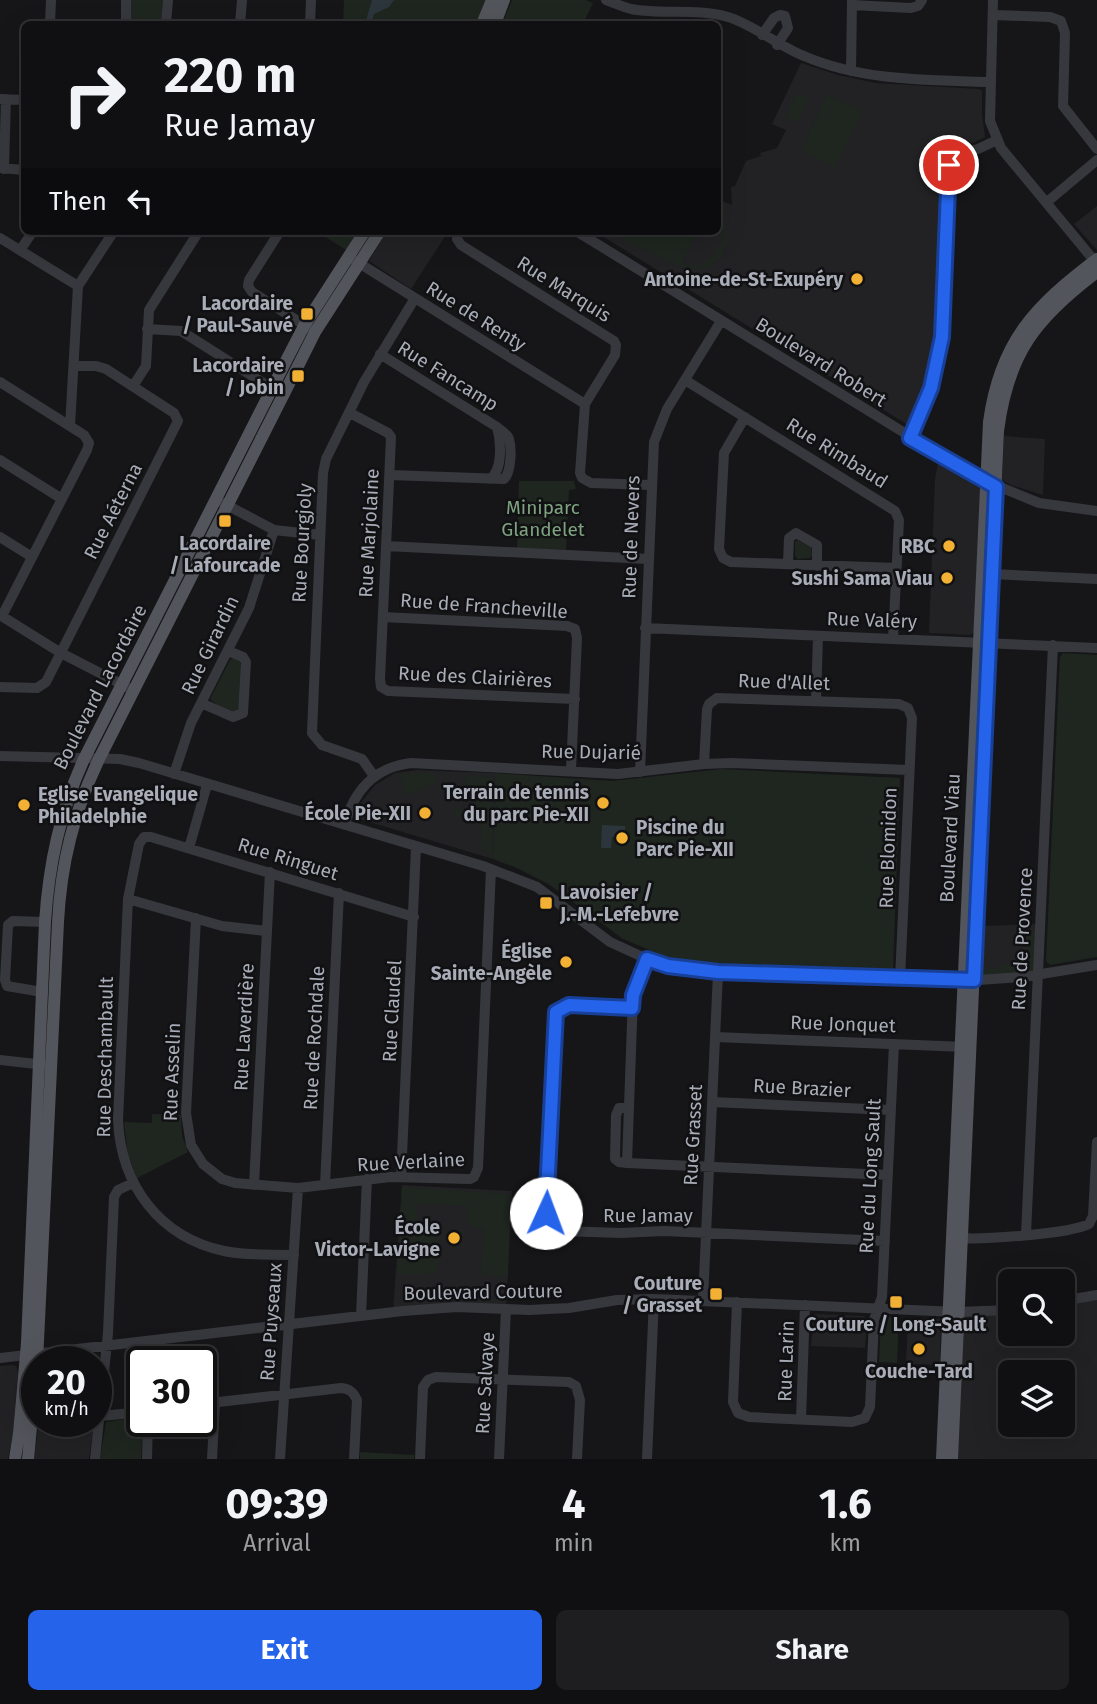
<!DOCTYPE html>
<meta charset="utf-8">
<style>
:root{--surface:#101012;--page:#1e1e20;--text:#f1f3f6;--muted:#9c9d9f;--line:#303032;--accent:#2563eb}
body{margin:0;font-family:"Fira Sans",sans-serif;background:var(--page);color:var(--text);height:100vh;display:flex;flex-direction:column;font-size:26px;white-space:nowrap}
*{box-sizing:border-box;margin:0}
p{font-size:23px;color:var(--muted)}
.icon{flex:none;width:38px;height:38px;fill:none;stroke:currentColor;stroke-width:2;stroke-linecap:round;stroke-linejoin:round}
.map{position:relative;height:1459px;overflow:hidden}
.side{display:flex;flex-direction:column;background:var(--surface);flex:1}
.side>*{flex:none}
.top-card{position:absolute;left:21px;top:21px;width:700px;height:214px;border-radius:10px;box-shadow:0 7px 28px #0002,0 0 0 2px var(--line);background:#101012;color:var(--text);overflow:hidden}
.fabs{position:absolute;left:998px;top:1269px;display:grid;gap:14px}
.fabs a{display:grid;place-items:center;width:77px;height:77px;border-radius:10px;background:var(--surface);box-shadow:0 7px 28px #0002,0 0 0 2px var(--line);font-size:35px}
.speed{position:absolute;left:21px;top:1346px;display:flex;gap:14px;font-size:35px;font-weight:700;text-align:center}
.speed>*{display:grid;place-content:center;width:91px;height:91px;border-radius:50%;background:var(--surface);box-shadow:0 7px 28px #0002,0 0 0 2px var(--line);line-height:1}
.speed small{font-size:18px;font-weight:400}
.speed .limit{border:4px solid #111;border-radius:10px;background:#fff;color:#111}
.pin{position:absolute;display:grid;place-items:center;width:60px;height:60px;color:#fff;margin:-30px;border:4px solid #fff;border-radius:50%;box-shadow:0 2px 7px #0007}
.me{position:absolute;width:77px;margin:-38px;rotate:2deg;stroke-linejoin:round;filter:drop-shadow(0 0 5px #0008)}
.turn{display:flex;align-items:center;gap:24px;height:147px;padding:0 28px;font-size:32px}
.turn .icon{width:91px;height:91px;stroke-width:2.5}
.turn b{display:block;font-size:49px;line-height:60px}
.then{display:flex;align-items:center;height:66px;padding:0 28px;background:#0003;gap:14px;font-size:26px}
.eta{display:flex;justify-content:space-evenly;align-items:center;height:119px;text-align:center}
.eta b{font-size:42px;font-weight:700;line-height:49px}
.primary-button{display:flex;gap:14px;margin-top:auto;padding:14px 28px}
.primary-button a{flex:1;height:80px;border-radius:10px;background:var(--accent);color:#fff;font-size:28px;font-weight:700;line-height:80px;text-align:center}
.primary-button a+a{background:var(--page);color:var(--text)}
.map>svg:first-child{display:block}
</style>
<div class="map">
<svg width="1097" height="1459" viewBox="0 0 1097 1459">
<rect width="100%" height="100%" fill="#161618"/>
<path fill="#222225" fill-rule="evenodd" d="M801,63L838,75L876,83L979,89L982,91V115L985,137L975,142L954,145L945,152L942,158L935,337L928,375L908,425L594,231H718V199L732,205L731,187L735,186L746,161L761,156L760,153L777,148L786,130L772,124Z
M1097,206V250L1074,224Z
M387,231H452L448,232L411,289L369,261Z
M1004,436L1045,439L1043,495L1011,485L1002,480Z
M938,464L981,489L974,632L970,635L929,633L935,479Z
M417,770L495,773L493,859L356,818L359,805L375,785L395,773Z
M1040,924L1038,975L974,980L981,926Z
M402,1185L512,1191L506,1309L393,1312Z
M1097,1298V1459H951L958,1312L1010,1310V1334H1062V1303ZM1010,1372H1062V1424H1010Z
M814,1314L864,1316L867,1319L865,1348L811,1346Z
M908,1318L941,1319L940,1365L906,1364Z
M94,1356L98,1360L96,1391V1362L47,1361Z
M13,1365L16,1366L18,1373L13,1433L8,1459H0V1366Z
M39,1421H94L89,1459H34Z"/>
<path fill="#1e261f" d="M131,0H163L162,24H131Z
M344,0H486L475,24H343Z
M512,0H585L593,3L583,24H502Z
M796,93L809,99L798,123L785,117Z
M827,95L862,111L835,168L801,151Z
M718,208L727,214L724,218C736,249 714,277 680,267L605,231H697L681,264C702,271 725,253 723,230C722,222 717,217 718,208Z
M322,231H357L346,250L321,234Z
M519,481H574L576,489L569,490L566,550L517,548Z
M797,540L811,547L812,555L810,558L798,559L795,556V542Z
M1063,653L1097,655V957L1050,965L1046,961L1060,657Z
M234,658L240,661L241,665L238,711C228,714 216,705 210,699L230,660Z
M722,769L900,778L893,969L704,963L664,956L623,939L550,885L517,868L493,859L495,773L612,781Z
M411,773H435L438,781L407,796L400,775Z
M468,776L493,777L492,853L478,849L483,833L480,832L482,824L455,816V809L474,810V798L458,797L453,793L467,787L464,779Z
M981,926V969H999V965H1022L1021,977L974,980Z
M1026,930H1040L1038,975L1026,976Z
M152,1114L181,1115L182,1136L188,1152L137,1178L128,1155L124,1122L152,1123Z
M402,1187L510,1194L508,1277L481,1274L484,1229L474,1228V1224L466,1223L468,1206L417,1203V1225L440,1227L437,1272L421,1275L397,1274Z
M884,1317H899L897,1363L879,1362L881,1321Z
M140,1417L143,1422L141,1459H100L106,1422Z
M360,1452L414,1455V1459H360Z"/>
<path fill="#2c353c" d="M372,0H394L389,7L374,14L371,24H365Z
M602,825L625,826V838L612,837L611,848H601Z"/>
<g fill="none" stroke-linecap="round" stroke-linejoin="round">
<path stroke="#37383d" stroke-width="10" d="M606,0C614,3 623,7 631,9C663,15 696,8 728,17C752,24 779,46 804,56C862,81 927,80 989,82
M993,0L990,121L1001,148L1097,264
M852,5L911,8L918,6L922,0
M993,15L1050,17L1061,21L1065,33L1063,106L1097,149
M50,24L51,0
M126,24V0
M166,24L168,0
M240,24L242,0
M310,24L311,0
M762,35L774,18L780,15L785,16L788,28L777,45
M851,71L852,1
M1,99L24,100
M0,168L24,170
M4,169L6,99
M1047,202L1097,160
M280,231L249,280L248,286L252,292L309,328
M458,231L457,239L461,245L614,341L616,345L615,355L585,404L580,473L582,478L591,483L651,485
M576,231L978,478L1039,503L1097,511
M0,238L78,286
M21,249L33,231
M354,260L585,404
M147,329L181,331L276,391
M380,354L497,427C501,431 508,434 509,439C512,449 511,473 504,479L390,475
M685,380L895,511L899,520L893,639
M0,382L84,435L89,443L87,450L2,616
M133,386L146,366L149,310L199,231
M350,413L388,433L391,437L380,679L381,687L388,691L575,699
M745,417L724,453L719,549L723,558L731,562L896,568
M70,426L78,286L114,231
M910,438L931,388L942,337L949,165L957,154L978,149L997,140
M0,460L62,499
M490,479C503,470 501,441 497,427
M223,503L274,530L320,535
M0,537L32,557
M386,546L648,559
M788,564L789,538L796,533L817,545V566
M992,574L1097,579
M0,615L61,653L127,687
M383,617L567,626L575,629L577,638L571,770
M645,628L1097,648
M0,687L37,688L46,682L178,421L174,413L106,369L96,366H74
M816,700L818,636
M201,703L233,717L243,713L246,662L243,657L228,651
M0,756L120,759L139,763L483,866L537,887L610,942L647,959L681,969L718,973L964,981L1023,977L1097,965
M704,764L707,709L709,704L717,698L899,704L908,708L912,718L900,979
M640,772L654,442L667,409L721,321
M174,774L191,723L249,608L274,530
M374,776L362,759L322,745L312,733L323,473L326,459L364,382L415,298
M345,825C353,791 375,767 411,763L618,774L704,764L731,763L909,770
M189,848L207,785
M128,899L222,926L266,931
M196,918L186,1113L191,1145L203,1164L222,1179L235,1183L298,1188L390,1177L470,1179L474,1177L478,1168L491,869
M647,959L633,995L627,1163L888,1175
M42,992L7,986L5,980L8,925L13,921L45,922
M632,1008L570,1005L556,1012L546,1213L549,1225L561,1231L621,1233L664,1231L885,1241
M715,1037L966,1047
M0,1060L45,1065
M712,1102L891,1110
M627,1163L619,1162L615,1159L616,1115L619,1108H629
M401,1177L416,847
M254,1185L270,872
M325,1185L339,893
M1026,1234L1053,645
M957,1238C982,1240 1069,1234 1089,1224L1093,1216L1097,1142
M294,1255C271,1254 247,1256 224,1251C159,1237 121,1185 118,1120L128,899L139,844L144,837H151L414,917
M703,1300L718,973
M1062,1301L1097,1295
M737,1302L733,1402L738,1413L749,1417L852,1422L865,1418L870,1407L874,1320L882,1297L894,1044
M361,1316L367,1179
M0,1358L403,1311L457,1307L529,1310L569,1308L617,1300L654,1299L958,1312L1010,1310
M201,1404L341,1388C350,1389 353,1392 357,1400L354,1459
M101,1416L142,1412
M801,1419L805,1305
M95,1459L108,1333L114,1197L118,1190L133,1183
M147,1459L148,1421
M212,1459L215,1402
M280,1459L298,1188
M420,1459L423,1387L428,1380L436,1377L569,1382L576,1386L580,1400L577,1459
M499,1459L506,1309
M647,1459L654,1299"/>
<path stroke="#53555c" stroke-width="12" d="M482,24L492,0
M495,24L504,0
M37,1362L58,922C61,863 74,812 99,759L299,364L315,332L380,231
M15,1459L19,1433L27,1343L45,922C49,863 60,812 84,759L288,357L304,326L365,231
M28,1459L37,1364
M942,1459L989,422C1000,341 1035,306 1097,259
M952,1459L998,431C1008,353 1036,318 1097,272"/>
</g>
<g fill="none" stroke-linecap="round" stroke-linejoin="round">
<defs>
<path id="route" d="M546,1213L556,1012L569,1005L632,1008L633,995L647,959L668,966L718,972L974,980L996,487L910,438L931,388L942,337L949,165"/>
</defs>
<use href="#route" stroke="#184099" stroke-width="18"/>
<use href="#route" stroke="#2563eb" stroke-width="12"/>
</g>
<g fill="#f2b134" stroke="#111113" stroke-width="2.5">
<circle cx="857" cy="279" r="7"/>
<rect x="300" y="307" width="14" height="14" rx="3.5"/>
<rect x="291" y="369" width="14" height="14" rx="3.5"/>
<rect x="218" y="514" width="14" height="14" rx="3.5"/>
<circle cx="949" cy="546" r="7"/>
<circle cx="947" cy="578" r="7"/>
<circle cx="603" cy="803" r="7"/>
<circle cx="24" cy="805" r="7"/>
<circle cx="425" cy="813" r="7"/>
<circle cx="622" cy="838" r="7"/>
<rect x="539" y="896" width="14" height="14" rx="3.5"/>
<circle cx="566" cy="962" r="7"/>
<circle cx="454" cy="1238" r="7"/>
<rect x="709" y="1287" width="14" height="14" rx="3.5"/>
<rect x="889" y="1295" width="14" height="14" rx="3.5"/>
<circle cx="919" cy="1349" r="7"/>
</g>
<g text-anchor="middle" dominant-baseline="central" stroke-width="5" stroke-linejoin="round" paint-order="stroke">
<g font-size="19" font-weight="bold" fill="#a8adb8" stroke="#111113" text-anchor="end">
<text x="843" y="279">Antoine-de-St-Exupéry</text>
<text x="293" y="303">Lacordaire<tspan x="293" dy="22">/ Paul-Sauvé</tspan></text>
<text x="284" y="365">Lacordaire<tspan x="284" dy="22">/ Jobin</tspan></text>
<text x="225" y="543" text-anchor="middle">Lacordaire<tspan x="225" dy="22">/ Lafourcade</tspan></text>
<text x="935" y="546">RBC</text>
<text x="933" y="578">Sushi Sama Viau</text>
<text x="589" y="792">Terrain de tennis<tspan x="589" dy="22">du parc Pie-XII</tspan></text>
<text x="38" y="794" text-anchor="start">Eglise Evangelique<tspan x="38" dy="22">Philadelphie</tspan></text>
<text x="411" y="813">École Pie-XII</text>
<text x="636" y="827" text-anchor="start">Piscine du<tspan x="636" dy="22">Parc Pie-XII</tspan></text>
<text x="560" y="892" text-anchor="start">Lavoisier /<tspan x="560" dy="22">J.-M.-Lefebvre</tspan></text>
<text x="552" y="951">Église<tspan x="552" dy="22">Sainte-Angèle</tspan></text>
<text x="440" y="1227">École<tspan x="440" dy="22">Victor-Lavigne</tspan></text>
<text x="702" y="1283">Couture<tspan x="702" dy="22">/ Grasset</tspan></text>
<text x="896" y="1324" text-anchor="middle">Couture / Long-Sault</text>
<text x="919" y="1371" text-anchor="middle">Couche-Tard</text>
</g>
<g font-size="19" fill="#a8adb8" stroke="#111113">
<text transform="translate(564 289) rotate(32)">Rue Marquis</text>
<text transform="translate(476 316) rotate(32)">Rue de Renty</text>
<text transform="translate(821 362) rotate(32)">Boulevard Robert</text>
<text transform="translate(448 376) rotate(32)">Rue Fancamp</text>
<text transform="translate(837 453) rotate(32)">Rue Rimbaud</text>
<text transform="translate(113 511) rotate(-63)">Rue Aéterna</text>
<text transform="translate(369 533) rotate(-87)">Rue Marjolaine</text>
<text transform="translate(631 537) rotate(-88)">Rue de Nevers</text>
<text transform="translate(302 543) rotate(-87)">Rue Bourgjoly</text>
<text transform="translate(484 606) rotate(4)">Rue de Francheville</text>
<text transform="translate(872 620) rotate(2)">Rue Valéry</text>
<text transform="translate(210 645) rotate(-64)">Rue Girardin</text>
<text transform="translate(475 677) rotate(3)">Rue des Clairières</text>
<text transform="translate(784 682) rotate(2)">Rue d'Allet</text>
<text transform="translate(100 687) rotate(-63)">Boulevard Lacordaire</text>
<text transform="translate(591 752) rotate(1)">Rue Dujarié</text>
<text transform="translate(950 838) rotate(-87)">Boulevard Viau</text>
<text transform="translate(888 848) rotate(-88)">Rue Blomidon</text>
<text transform="translate(288 859) rotate(17)">Rue Ringuet</text>
<text transform="translate(1022 939) rotate(-87)">Rue de Provence</text>
<text transform="translate(392 1011) rotate(-87)">Rue Claudel</text>
<text transform="translate(843 1024) rotate(2)">Rue Jonquet</text>
<text transform="translate(244 1027) rotate(-87)">Rue Laverdière</text>
<text transform="translate(314 1038) rotate(-87)">Rue de Rochdale</text>
<text transform="translate(105 1057) rotate(-89)">Rue Deschambault</text>
<text transform="translate(172 1072) rotate(-88)">Rue Asselin</text>
<text transform="translate(802 1088) rotate(3)">Rue Brazier</text>
<text transform="translate(693 1135) rotate(-87)">Rue Grasset</text>
<text transform="translate(411 1162) rotate(-3)">Rue Verlaine</text>
<text transform="translate(870 1176) rotate(-87)">Rue du Long Sault</text>
<text x="648" y="1215">Rue Jamay</text>
<text transform="translate(483 1292) rotate(-1)">Boulevard Couture</text>
<text transform="translate(271 1322) rotate(-86)">Rue Puyseaux</text>
<text transform="translate(786 1361) rotate(-88)">Rue Larin</text>
<text transform="translate(485 1383) rotate(-87)">Rue Salvaye</text>
</g>
<g font-size="19" fill="#7fa381" stroke="#111113">
<text x="543" y="507">Miniparc<tspan x="543" dy="22">Glandelet</tspan></text>
</g>
</g>
</svg>
<div class="fabs">
<a><svg class="icon" aria-label="search" viewBox="0 0 24 24"><circle cx="10" cy="10" r="6"/><path d="M15 15l6 6"/></svg></a>
<a><svg class="icon" aria-label="layers" viewBox="0 0 24 24"><path d="M12 4l9 5-9 5-9-5zM3 14l9 5 9-5"/></svg></a>
</div>
<div class="speed"><div>20<small>km/h</small></div><div class="limit">30</div></div>
<div class="pin" style="left:949px;top:165px;background:#d93025"><svg class="icon" aria-label="arrive" viewBox="0 0 24 24"><path d="M6 21V4h12l-3 4 3 4H6"/></svg></div>
<svg class="me" style="left:546px;top:1213px" viewBox="-20 -20 40 40"><circle r="19" fill="#fff"/><path d="M0-13L10 11 0 6-10 11z" fill="#2563eb"/></svg>
<div class="top-card">
<div class="turn"><svg class="icon" aria-label="right" viewBox="0 0 24 24"><path d="M7 20v-9h11M14 6l5 5-5 5"/></svg><div><b>220 m</b>Rue Jamay</div></div>
<div class="then">Then<svg class="icon" aria-label="left" viewBox="0 0 24 24"><path d="M17 20v-9H6M10 6l-5 5 5 5"/></svg></div>
</div>
</div>
<section class="side">
<div class="eta">
<div><b>09:39</b><p>Arrival</p></div>
<div><b>4</b><p>min</p></div>
<div><b>1.6</b><p>km</p></div>
</div>
<div class="primary-button"><a>Exit</a><a>Share</a></div>
</section>
